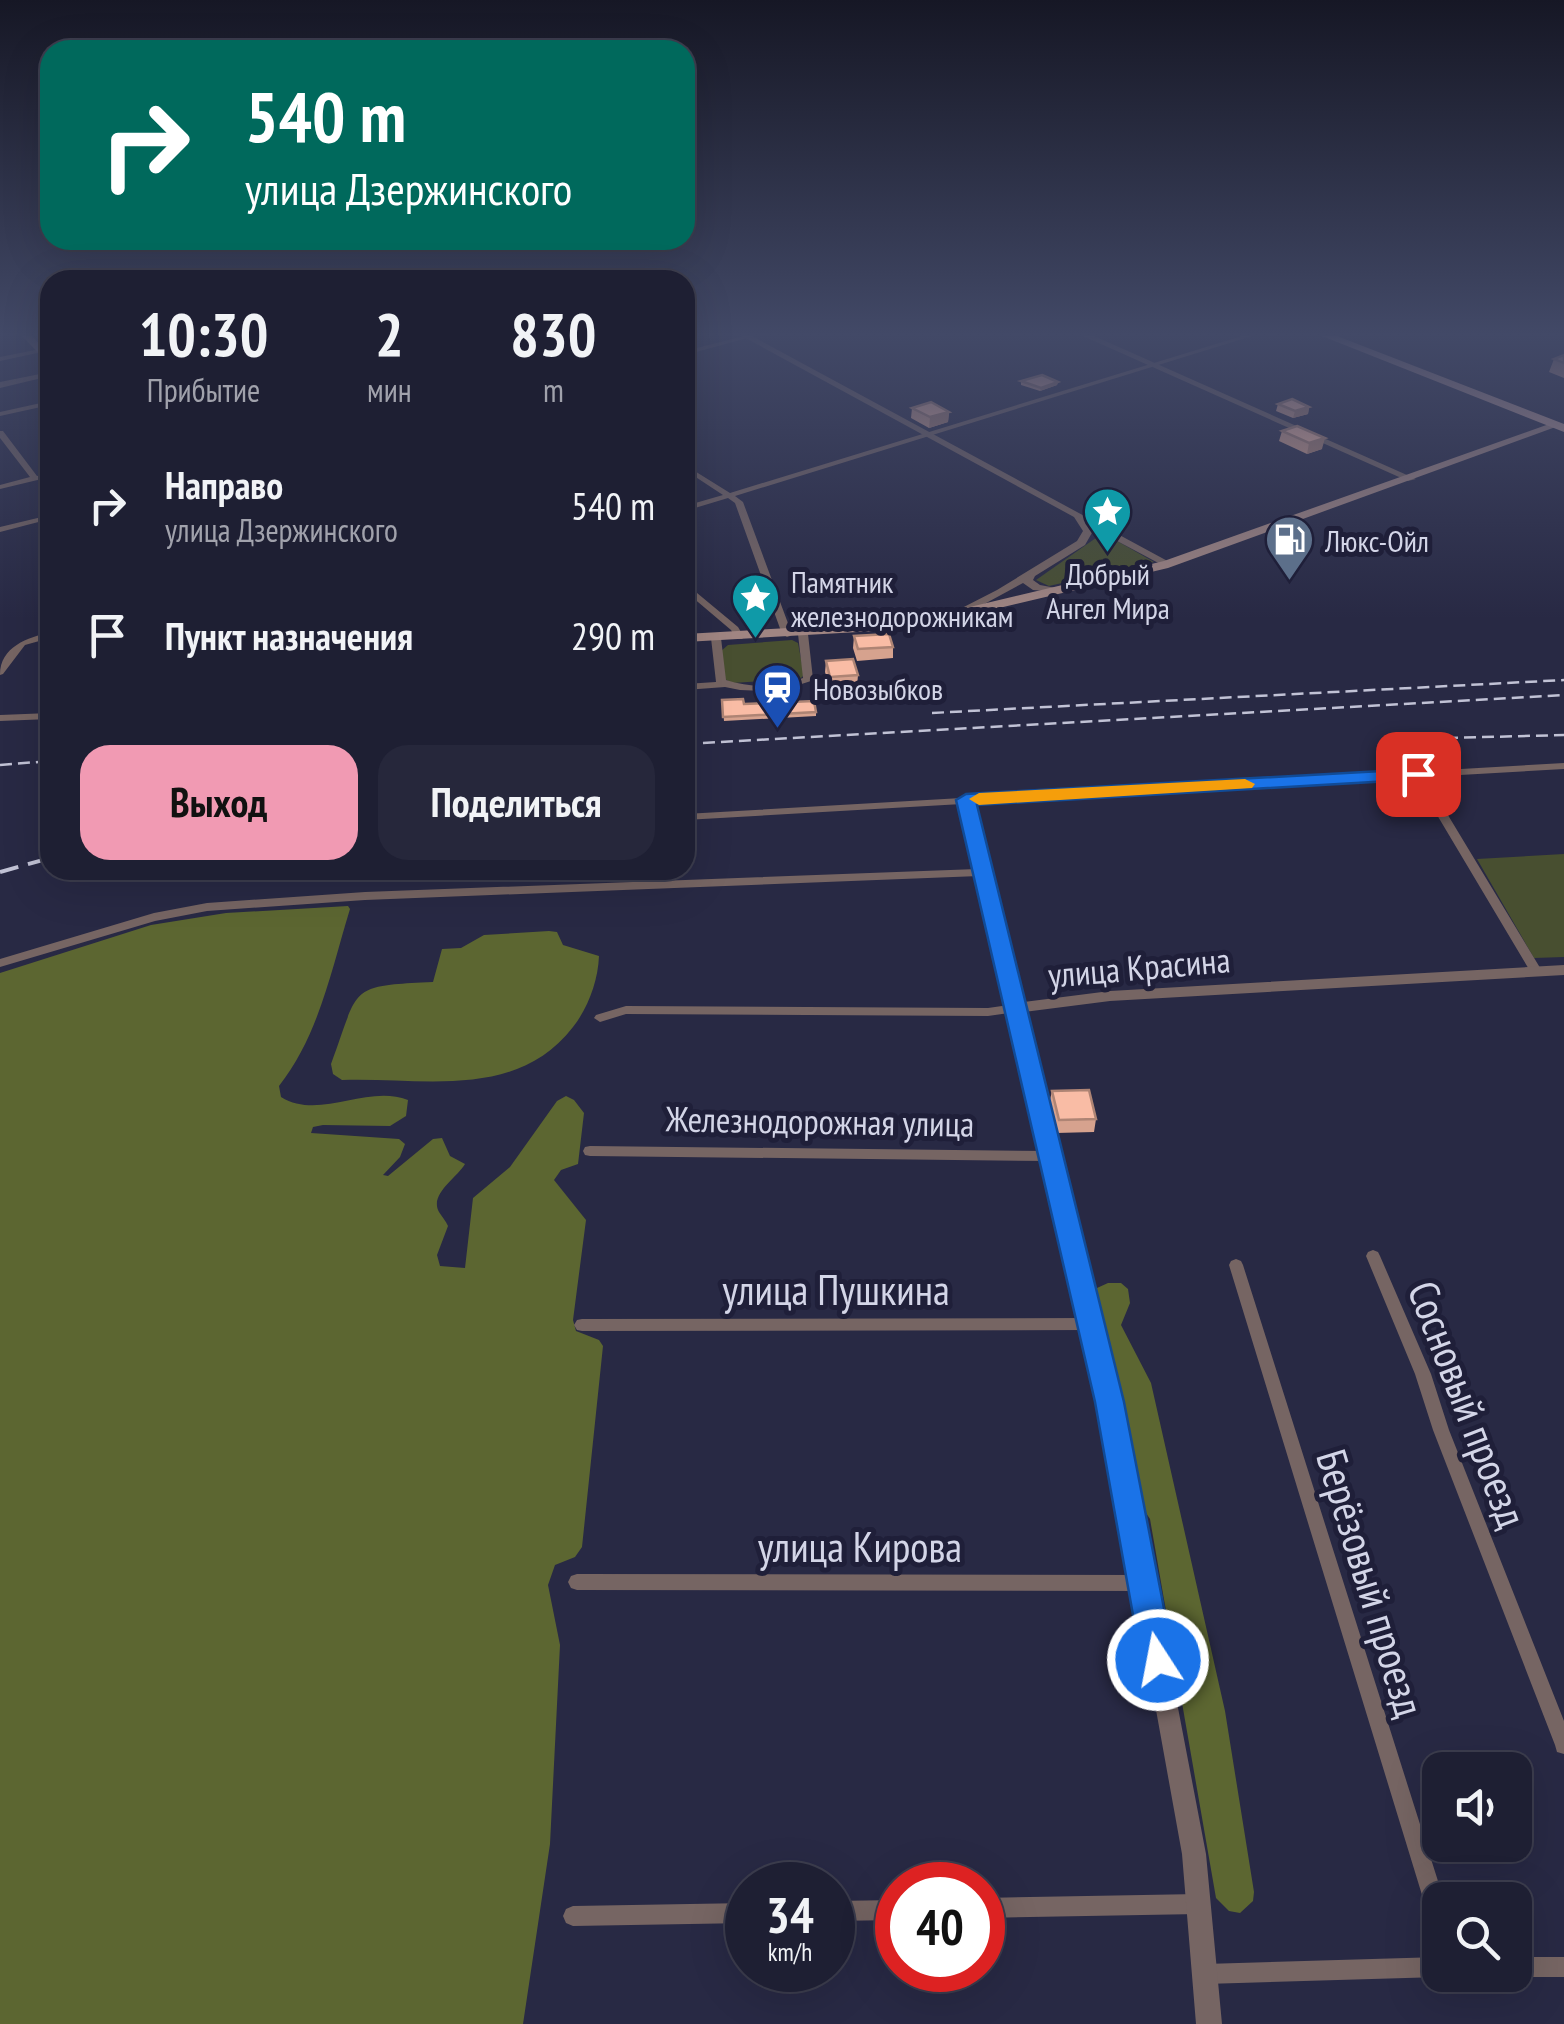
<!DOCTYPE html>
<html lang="ru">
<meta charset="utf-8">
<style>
:root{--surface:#1e1f33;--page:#26273b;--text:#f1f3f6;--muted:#a1a2ac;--line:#3c3d4e;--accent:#f19ab3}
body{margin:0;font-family:"PT Sans Narrow",sans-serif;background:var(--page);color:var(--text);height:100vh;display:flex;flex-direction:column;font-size:38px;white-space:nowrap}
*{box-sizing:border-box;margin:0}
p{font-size:32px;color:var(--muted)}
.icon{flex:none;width:55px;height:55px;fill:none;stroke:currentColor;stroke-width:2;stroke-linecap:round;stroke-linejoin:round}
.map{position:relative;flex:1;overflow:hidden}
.side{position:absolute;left:40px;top:270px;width:655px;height:610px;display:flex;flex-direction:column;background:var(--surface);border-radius:30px;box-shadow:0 10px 40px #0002,0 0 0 2px var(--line)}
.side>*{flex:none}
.hud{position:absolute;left:40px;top:40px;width:655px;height:210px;border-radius:30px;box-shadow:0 10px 40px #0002,0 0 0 2px var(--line);background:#00695c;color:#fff;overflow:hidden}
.buttons{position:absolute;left:1422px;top:1752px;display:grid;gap:20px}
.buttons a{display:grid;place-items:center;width:110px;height:110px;border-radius:20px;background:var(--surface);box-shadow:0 10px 40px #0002,0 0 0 2px var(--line);font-size:50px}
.speed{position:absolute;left:725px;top:1862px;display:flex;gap:20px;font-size:50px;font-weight:700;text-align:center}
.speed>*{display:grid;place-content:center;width:130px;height:130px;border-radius:50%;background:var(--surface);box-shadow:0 10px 40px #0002,0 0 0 2px var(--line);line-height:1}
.speed small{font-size:25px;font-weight:400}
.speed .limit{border:15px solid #d22;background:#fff;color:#111}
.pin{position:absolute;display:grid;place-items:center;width:85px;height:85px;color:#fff;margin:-42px;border-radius:20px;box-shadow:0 5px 15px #0006}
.me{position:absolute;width:110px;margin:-55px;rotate:349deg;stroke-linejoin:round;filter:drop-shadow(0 0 8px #0008)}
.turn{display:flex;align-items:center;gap:35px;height:210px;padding:0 40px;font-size:45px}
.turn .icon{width:130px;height:130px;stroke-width:2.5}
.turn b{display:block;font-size:70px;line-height:85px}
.eta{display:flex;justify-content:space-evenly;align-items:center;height:170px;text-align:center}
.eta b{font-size:60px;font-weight:700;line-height:70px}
.button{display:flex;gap:20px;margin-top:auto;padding:20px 40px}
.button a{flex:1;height:115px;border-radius:30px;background:var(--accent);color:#111;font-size:40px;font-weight:700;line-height:115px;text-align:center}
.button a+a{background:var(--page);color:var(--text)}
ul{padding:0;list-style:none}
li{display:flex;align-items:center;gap:30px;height:130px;padding:0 40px}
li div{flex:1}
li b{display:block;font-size:38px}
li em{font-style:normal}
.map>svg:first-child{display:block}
</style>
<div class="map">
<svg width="1564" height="2024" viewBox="0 0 1564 2024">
<rect width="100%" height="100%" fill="#282944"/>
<path fill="#484f30" d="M1103,533L1154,562L1049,586L1036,580Z
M792,640L798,643L804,675L800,679L732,683L723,678L721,651L728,645Z
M1564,854V957L1534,958L1477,859Z"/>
<path fill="#5c6631" d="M348,906L350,909C331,971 319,1035 279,1086L281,1097C320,1121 366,1084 408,1100L406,1116L390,1126L323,1125L313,1127L311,1133L399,1139L405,1144L400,1157L383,1175L388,1176L433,1139L442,1138L450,1156L465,1164C457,1178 429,1194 439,1212C442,1217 446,1221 448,1226L437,1255L440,1266L465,1268L473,1198L510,1167L557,1101L566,1096L574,1100L584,1113L578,1164L561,1170L554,1180L586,1220L573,1320L576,1331L599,1340L603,1346L582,1547L575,1557L555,1565L548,1585L560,1645L550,1844L523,2024H0V973L151,925L226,913Z
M549,931L557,932L563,945L599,956C598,981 588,1008 573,1027C516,1101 422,1077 342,1080L333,1074L331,1064C360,986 347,986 433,982L442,949L461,948L484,935Z
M1108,1283H1121L1128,1289L1130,1303L1121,1325L1151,1383L1225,1711L1254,1892L1253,1901L1240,1913L1229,1911L1216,1898L1150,1519L1142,1507L1111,1352L1095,1300L1097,1288Z"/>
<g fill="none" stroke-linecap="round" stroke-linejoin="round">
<path fill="#766563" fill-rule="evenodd" d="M744,336L751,337L685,355V351Z
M1242,336H1252L735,496L743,502L792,634L790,636L787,637L782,634L735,503L728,498L685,511V506L723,495L685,470V465L730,493Z
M40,349L42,350V352L0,361V357Z
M50,401V405L0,416V412Z
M0,431H3L37,476L50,473V477L0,489V485L30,477L0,438Z
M50,515V519L0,532V527Z
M685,583L738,627L744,637L742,639H736L731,630L685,591Z
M803,631L808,634L813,679L811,681L789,688L765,691L740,690L725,687L685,690V684L716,682L711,638L716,635L721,638L726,680C750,688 779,688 803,678L798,634Z
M50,632V638L25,645L3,674L0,675C0,646 28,638 50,632Z
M50,713V719L0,721V715Z
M1564,763V769L1425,777L1542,971L1536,975L1530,971L1415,778L972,804L1022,1008L1016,1012L988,1016L626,1014L600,1022L594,1018L596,1015L626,1006L988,1008L1009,1005L979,876L365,900L207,911L155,921L0,967V959L154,913L207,903L365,892L977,869L962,804L685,820V814Z
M590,1146L1050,1151L1055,1152L1057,1156L1055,1160L1050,1161L590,1156L585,1155L583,1151L585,1147Z
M1373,1250L1378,1252L1380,1256L1431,1374L1449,1430L1564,1721V1754L1557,1752L1555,1745L1433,1430L1415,1374L1366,1256L1368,1252Z
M1236,1259L1241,1261L1243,1265L1444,1900H1440V1931L1433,1928L1430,1921L1229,1265L1231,1261Z
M1089,1318L1094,1319L1097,1324L1094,1329L1089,1330L582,1331L577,1330L574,1325L577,1320L582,1319Z
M577,1574L1143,1575L1149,1577L1152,1583L1149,1589L1143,1591L577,1590L571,1588L568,1582L571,1576Z
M1199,1894L1206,1897L1209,1904L1206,1911L1199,1914L982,1918V1898Z
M898,1900V1920L832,1921V1901Z
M748,1903V1923L573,1926L566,1923L563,1916L566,1909L573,1906Z
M1440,1957V1975H1446L1440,1977L1205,1984L1198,1981L1195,1974L1198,1967L1205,1964Z
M1515,1957H1564V1977H1515L1509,1975H1515Z"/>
<path fill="#766563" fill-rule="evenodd" d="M742,336H752L1173,564L1164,566L1089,526L1093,531L1085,545L1035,576L1033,580L1040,585L1056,588V592L1033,590L1023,583L964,615H956V611L997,590L1077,541L1083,531L1074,517Z
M1083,336H1094L1416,479L1408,481Z
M50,372V376L0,388V382Z
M1564,965V975L1110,1001L1024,1012L1138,1499L1206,1854L1222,2024H1196L1182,1854L1118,1499L1009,1008L1016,1003L1110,991Z"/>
<path fill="#a08582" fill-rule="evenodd" d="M22,336H32L50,356V365Z
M1552,423L1561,425L1168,568L911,629L685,642V634L911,621L1164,561Z"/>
<path fill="#c09d99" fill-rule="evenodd" d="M1322,336H1337L1564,424V432Z"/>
<path stroke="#c1c2d5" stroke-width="2.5" stroke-dasharray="12 6" stroke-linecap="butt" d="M932,713L1564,680
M1446,738L1564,735
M685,744L1564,695
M0,765L50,761"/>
<path stroke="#c1c2d5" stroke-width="4" stroke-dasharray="19 10" stroke-linecap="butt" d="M0,872L50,858"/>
</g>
<path fill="#d6a28e" d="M1564,355V378L1549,372L1554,359Z
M1021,381L1058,382L1057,385L1040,391L1021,385Z
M1278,404L1309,407L1308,414L1293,418L1276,411Z
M912,408L949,412L948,422L929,428L911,418Z
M1282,431L1322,449L1307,454L1279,441Z
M854,636L893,647V658L857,661L853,648Z
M826,661L858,675L857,687L830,688L825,672Z
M722,700L744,704L816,712V716L724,721Z
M1052,1091L1096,1119L1094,1132L1056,1133L1049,1104Z"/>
<path fill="#ae8474" d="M1058,382L1057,385L1040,391L1041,388Z
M1309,407L1308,414L1293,418L1295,411Z
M949,412L948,422L929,428L930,417Z
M1325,438L1322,449L1307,454L1309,443Z"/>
<path fill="#f9bca5" stroke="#ae8474" stroke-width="2.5" d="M1564,355V363L1554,359Z
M1042,375L1058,382L1041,388L1021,381Z
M1292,399L1309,407L1295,411L1278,404Z
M931,402L949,412L930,417L912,408Z
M1297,426L1325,438L1309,443L1282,431Z
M889,634L893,647L858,649L854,636Z
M853,659L858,675L830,677L826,661Z
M743,699L744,704L814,701L816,712L723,717L722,700Z
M1089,1090L1096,1119L1059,1120L1052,1091Z"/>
<linearGradient id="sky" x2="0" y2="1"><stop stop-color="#161725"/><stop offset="0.54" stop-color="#424967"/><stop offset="1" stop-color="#424967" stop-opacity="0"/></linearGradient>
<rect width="1564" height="619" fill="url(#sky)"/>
<path fill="#1a73e8" stroke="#114b97" stroke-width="2.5" d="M1418,769L1424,770V779L977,805L1124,1402L1174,1660L1169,1672L1158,1677L1146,1672L1141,1660L1095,1402L956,800L966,794Z"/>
<path fill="#f59e0b" d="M1245,779L1255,784L1252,788L979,805L969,799L979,793Z"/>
<defs>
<symbol id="sight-pin" viewBox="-11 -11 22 30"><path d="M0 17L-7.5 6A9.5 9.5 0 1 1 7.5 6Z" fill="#0f9aa8" stroke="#1f1f39"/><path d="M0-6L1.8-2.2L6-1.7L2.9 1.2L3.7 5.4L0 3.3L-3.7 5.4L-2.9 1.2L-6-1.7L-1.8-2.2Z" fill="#fff"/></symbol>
<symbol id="fuel-pin" viewBox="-11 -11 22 30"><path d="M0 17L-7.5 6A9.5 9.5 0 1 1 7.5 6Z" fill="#5c6f8a" stroke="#1f1f39"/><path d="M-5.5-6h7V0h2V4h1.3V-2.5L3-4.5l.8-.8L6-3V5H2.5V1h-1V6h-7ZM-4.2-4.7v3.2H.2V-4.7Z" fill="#fff"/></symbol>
<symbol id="station-pin" viewBox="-11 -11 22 30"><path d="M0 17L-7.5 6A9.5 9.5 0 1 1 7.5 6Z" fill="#1a4fb4" stroke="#1f1f39"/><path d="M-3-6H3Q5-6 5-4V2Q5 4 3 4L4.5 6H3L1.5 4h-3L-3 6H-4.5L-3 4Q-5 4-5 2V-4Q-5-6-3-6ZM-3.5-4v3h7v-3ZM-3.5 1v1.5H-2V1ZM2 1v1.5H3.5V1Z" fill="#fff"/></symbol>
</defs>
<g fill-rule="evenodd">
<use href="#sight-pin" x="1080" y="484" width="55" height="75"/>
<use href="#fuel-pin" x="1262" y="512" width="55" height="75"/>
<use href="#sight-pin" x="728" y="570" width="55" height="75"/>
<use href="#station-pin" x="750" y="660" width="55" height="75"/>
</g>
<g text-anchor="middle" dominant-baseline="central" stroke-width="10" stroke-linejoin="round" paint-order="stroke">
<g font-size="30" fill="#d3d5e7" stroke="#1f1f39" text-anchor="start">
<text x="1325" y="540">Люкс-Ойл</text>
<text x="1108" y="573" text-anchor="middle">Добрый<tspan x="1108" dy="34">Ангел Мира</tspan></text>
<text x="791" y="581">Памятник<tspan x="791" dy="34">железнодорожникам</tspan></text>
<text x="813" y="688">Новозыбков</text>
</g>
<g font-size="35" fill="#d3d5e7" stroke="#1f1f39">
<text transform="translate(1139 967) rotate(-5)">улица Красина</text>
<text transform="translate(820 1121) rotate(1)">Железнодорожная улица</text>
</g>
<g font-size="42" fill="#d3d5e7" stroke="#1f1f39">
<text x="836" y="1289">улица Пушкина</text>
<text transform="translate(1468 1404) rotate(69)">Сосновый проезд</text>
<text x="860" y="1546">улица Кирова</text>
<text transform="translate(1371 1583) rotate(73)">Берёзовый проезд</text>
</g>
</g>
</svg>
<div class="buttons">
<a><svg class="icon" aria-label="sound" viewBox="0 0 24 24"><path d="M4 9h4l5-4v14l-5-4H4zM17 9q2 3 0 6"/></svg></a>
<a><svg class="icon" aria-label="search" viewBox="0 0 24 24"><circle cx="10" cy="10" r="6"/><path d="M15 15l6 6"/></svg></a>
</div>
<div class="speed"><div>34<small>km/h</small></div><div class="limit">40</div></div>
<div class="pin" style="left:1418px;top:774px;background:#d93025"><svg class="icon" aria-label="arrive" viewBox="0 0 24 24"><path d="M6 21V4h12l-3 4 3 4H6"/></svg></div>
<svg class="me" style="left:1158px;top:1660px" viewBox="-20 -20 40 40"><circle r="17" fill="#1a73e8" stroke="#fff" stroke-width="3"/><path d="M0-11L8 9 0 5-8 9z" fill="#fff"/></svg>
<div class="hud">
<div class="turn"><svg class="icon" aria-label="right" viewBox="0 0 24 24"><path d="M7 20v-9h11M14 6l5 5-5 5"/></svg><div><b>540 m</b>улица Дзержинского</div></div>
</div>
<section class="side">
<div class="eta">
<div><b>10:30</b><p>Прибытие</p></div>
<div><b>2</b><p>мин</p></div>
<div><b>830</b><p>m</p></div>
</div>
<ul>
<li><svg class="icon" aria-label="right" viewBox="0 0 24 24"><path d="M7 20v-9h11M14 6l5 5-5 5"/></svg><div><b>Направо</b><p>улица Дзержинского</p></div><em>540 m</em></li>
<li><svg class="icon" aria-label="arrive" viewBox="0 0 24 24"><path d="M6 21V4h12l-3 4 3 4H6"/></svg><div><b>Пункт назначения</b></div><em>290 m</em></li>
</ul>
<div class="button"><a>Выход</a><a>Поделиться</a></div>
</section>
</div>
